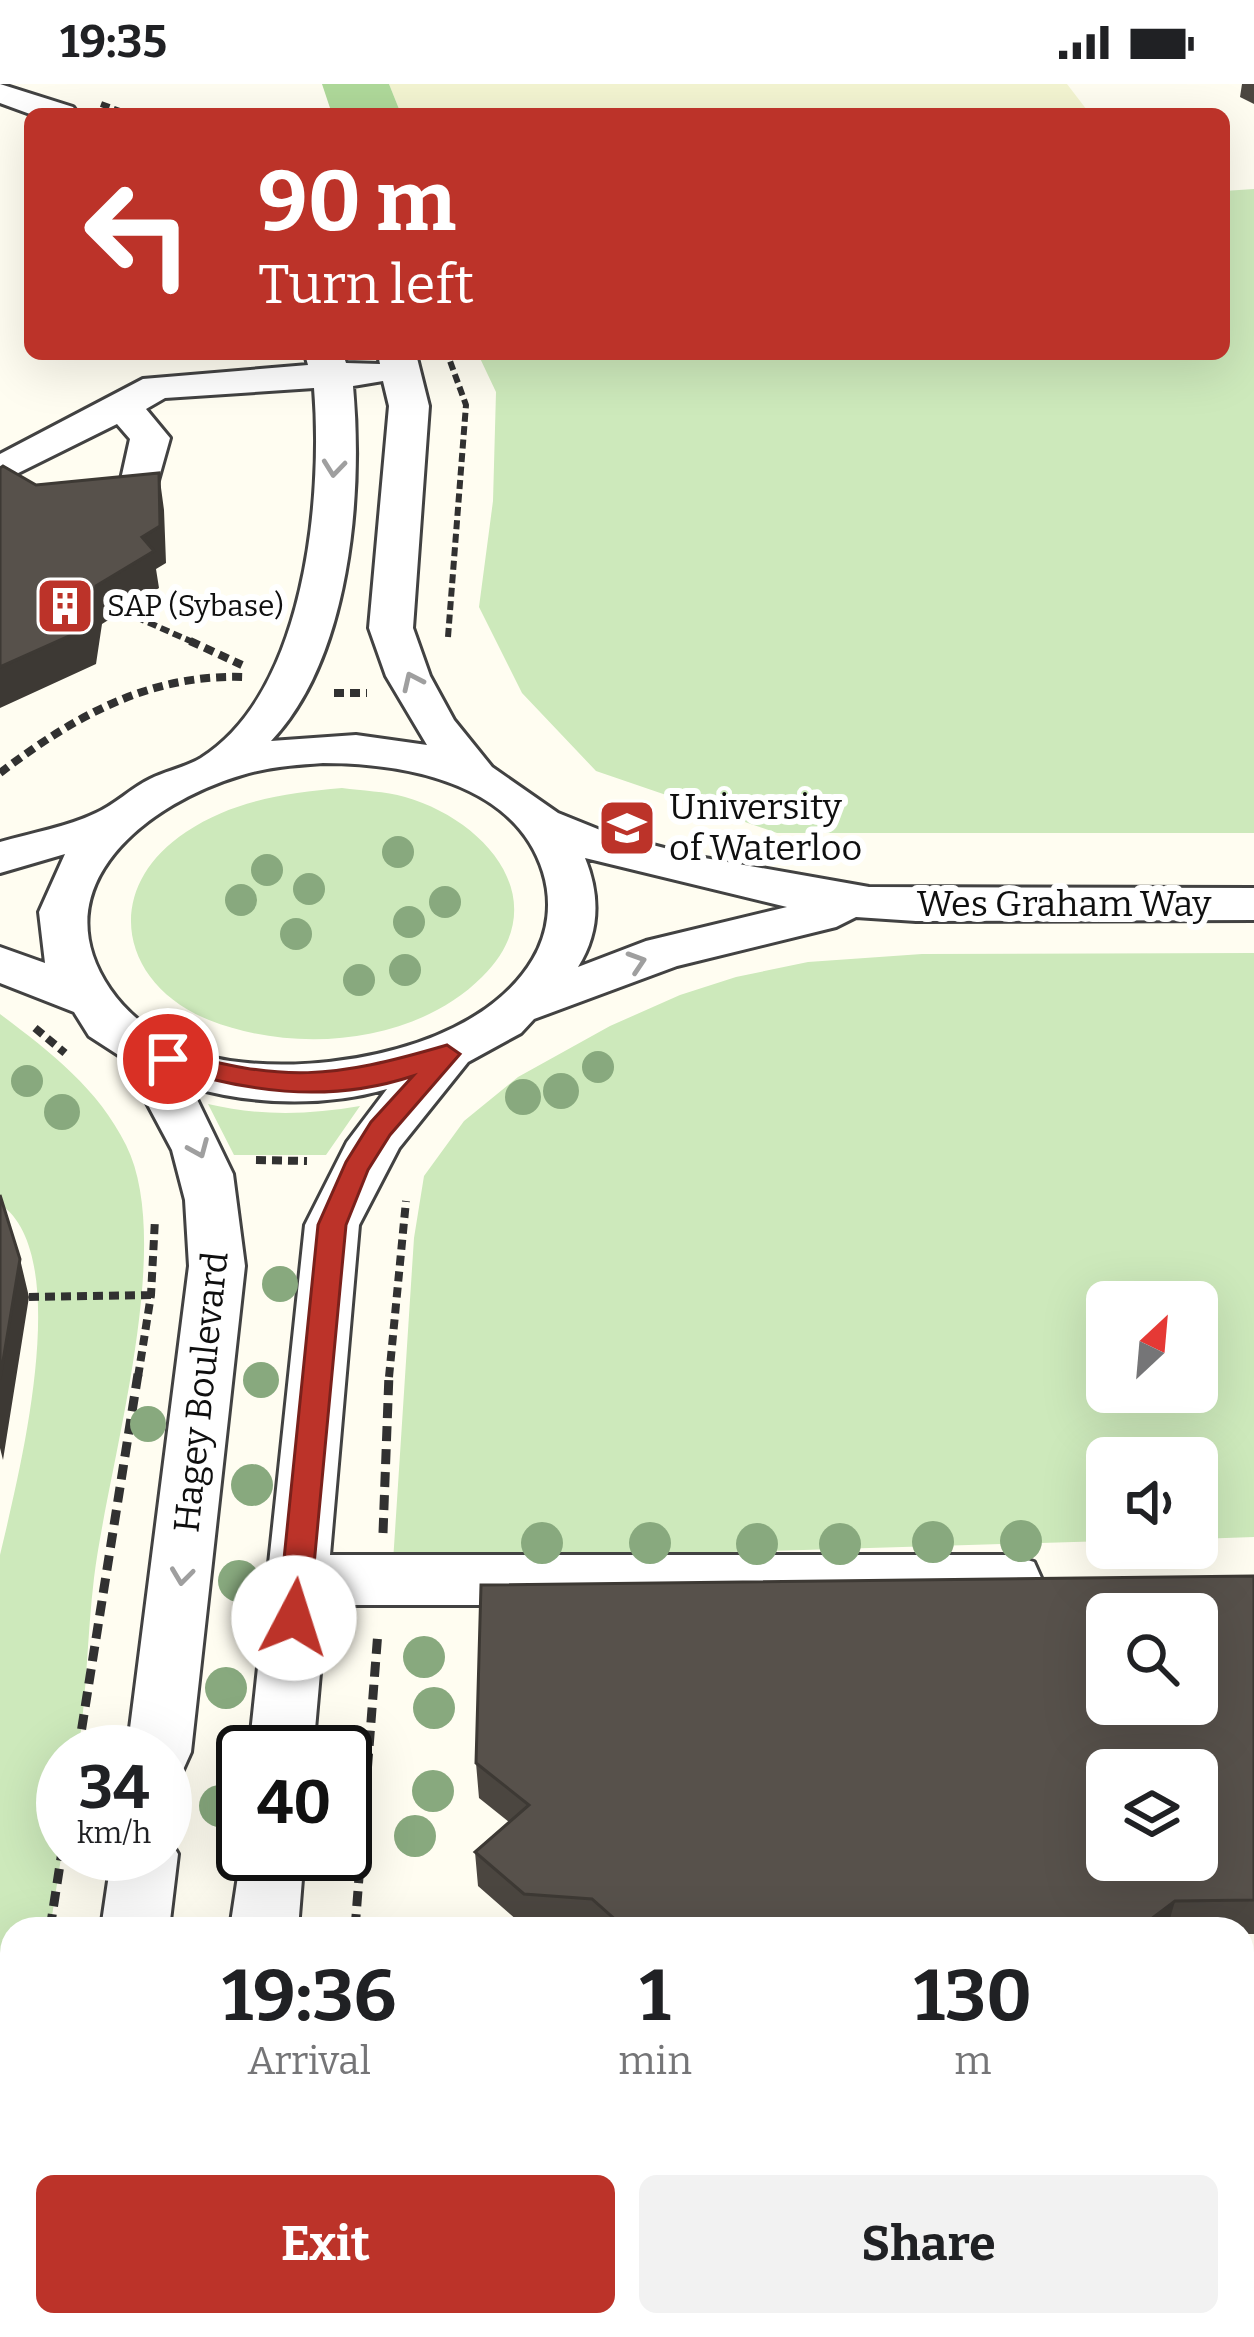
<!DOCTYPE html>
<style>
:root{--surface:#fff;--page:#f2f2f2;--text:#202124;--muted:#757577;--accent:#bc3329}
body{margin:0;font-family:Bitter,serif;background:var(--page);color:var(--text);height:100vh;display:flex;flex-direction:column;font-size:45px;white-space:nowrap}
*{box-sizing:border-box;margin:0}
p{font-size:39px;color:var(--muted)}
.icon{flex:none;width:66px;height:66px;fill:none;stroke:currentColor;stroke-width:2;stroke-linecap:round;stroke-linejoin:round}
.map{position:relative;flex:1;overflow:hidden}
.side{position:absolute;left:0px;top:1833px;width:1254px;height:420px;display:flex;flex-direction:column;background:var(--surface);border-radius:36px 36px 0 0;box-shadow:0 12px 48px #0002}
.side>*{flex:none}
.top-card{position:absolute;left:24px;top:24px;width:1206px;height:252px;border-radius:18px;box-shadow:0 12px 48px #0002;background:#bc3329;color:#fff;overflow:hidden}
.needle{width:78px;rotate:26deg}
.controls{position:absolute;left:1086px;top:1197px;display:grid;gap:24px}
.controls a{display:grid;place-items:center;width:132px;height:132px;border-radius:18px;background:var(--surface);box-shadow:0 12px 48px #0002;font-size:60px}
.speed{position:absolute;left:36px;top:1641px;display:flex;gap:24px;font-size:60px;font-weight:700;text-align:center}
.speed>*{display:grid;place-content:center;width:156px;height:156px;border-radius:50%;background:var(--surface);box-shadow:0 12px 48px #0002;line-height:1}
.speed small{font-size:30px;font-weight:400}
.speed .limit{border:6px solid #111;border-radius:18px;background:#fff;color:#111}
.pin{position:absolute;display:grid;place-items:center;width:102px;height:102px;color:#fff;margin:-51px;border:6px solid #fff;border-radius:50%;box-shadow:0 3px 12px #0007}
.me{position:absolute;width:132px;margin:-66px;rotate:5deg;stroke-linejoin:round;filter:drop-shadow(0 0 9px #0008)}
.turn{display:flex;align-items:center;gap:42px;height:252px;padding:0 36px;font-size:54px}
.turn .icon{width:156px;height:156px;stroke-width:2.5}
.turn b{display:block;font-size:84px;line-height:102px}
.eta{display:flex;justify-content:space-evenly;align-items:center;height:204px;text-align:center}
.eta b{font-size:72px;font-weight:700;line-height:84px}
.primary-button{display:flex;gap:24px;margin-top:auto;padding:24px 36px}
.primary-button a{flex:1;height:138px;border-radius:18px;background:var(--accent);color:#fff;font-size:48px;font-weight:700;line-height:138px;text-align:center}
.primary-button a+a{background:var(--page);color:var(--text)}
.status{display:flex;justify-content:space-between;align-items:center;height:84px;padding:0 60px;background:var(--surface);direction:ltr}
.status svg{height:33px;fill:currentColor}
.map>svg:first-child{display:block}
</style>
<div class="status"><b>19:35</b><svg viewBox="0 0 49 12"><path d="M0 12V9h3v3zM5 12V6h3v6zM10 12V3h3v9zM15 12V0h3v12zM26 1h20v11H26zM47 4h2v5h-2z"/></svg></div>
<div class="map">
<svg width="1254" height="2253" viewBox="0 0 1254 2253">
<rect width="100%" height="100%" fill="#fffdf1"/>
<path fill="#f3f4d1" d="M389,0H1067L1090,30H401Z"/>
<path fill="#cde9bb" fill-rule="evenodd" d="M1254,105V749H777L596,687L522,609L479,523L493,417L496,308L478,270H1224V107Z
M342,704C362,707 385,707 405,713C486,736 558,818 482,893C414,961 294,970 209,936C119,900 101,804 186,748C234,716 286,709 342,704Z
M1254,869V1453L1197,1455V1374H1107V1457L393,1478L414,1154L424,1092L464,1037L518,993L610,942L680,911L736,893L808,878L922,870ZM1107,1218H1197V1308H1107Z
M0,930C49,967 98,1004 126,1061C176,1161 108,1380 94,1494C87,1552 87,1610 78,1668H63V1761L50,1845H12V2084L0,2160V1471C18,1394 76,1171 0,1120Z
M208,1020C259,1032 308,1031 360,1022L326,1071H234Z"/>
<path fill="#afd99a" d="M322,0H389L401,30H332Z"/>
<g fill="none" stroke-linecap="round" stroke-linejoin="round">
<defs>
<path id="minor" d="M0,0L73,23L78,30H30L0,19Z
M305,270H343L346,279L380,280L378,270H416L429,322L413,544L430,592L454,636L492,683L558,729L610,750L699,773L869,803L1254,804V836L916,837L856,833L836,843L677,882L534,935L521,949L468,978L399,1064L359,1141L330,1471H1012L1034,1478L1042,1496L1034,1514L1012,1521H326L313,1668H249L305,1141L347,1058L387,1005C325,1023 253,1021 191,1003L233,1090L245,1182L191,1668L182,1688L165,1694V1668H127L189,1182L185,1116L172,1066L123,974L89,952L74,928L0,899V863L45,879L39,828L65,770L0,789V758C31,749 67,743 96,729C115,721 131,704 150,695C166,687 186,683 201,674C305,608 323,416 314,304L165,314L146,325L170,354L152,418H124L118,409L130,355L117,340L0,398V370L143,295L308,281ZM383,297L389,322L369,544L386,592L427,661L356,651L271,657C350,574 363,412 353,302ZM323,679C403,679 515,698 543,788C552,817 549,848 533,875C480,965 325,991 230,977C183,970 136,943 110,905C39,801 150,718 242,691C268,683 295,681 323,679ZM585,774L787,823L646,857L578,883C600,848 600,811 585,774Z
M165,1748L178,1770L169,1845H101L112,1770H165Z
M243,1759V1770H304L298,1845H230Z
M1242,1992H1254V2060H1242Z
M46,2241H120L118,2253H44Z
M187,2241H261L260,2253H186Z"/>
</defs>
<use href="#minor" stroke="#424242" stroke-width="6"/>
<path stroke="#313131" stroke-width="6" stroke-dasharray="9 4.5" stroke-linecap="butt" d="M101,20L128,30
M254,524L271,514
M136,533L197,560
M448,553L466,321L450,277"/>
<path stroke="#313131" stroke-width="8" stroke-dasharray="10 6" stroke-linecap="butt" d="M190,557L242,581
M334,609H367
M0,689C73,633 149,590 243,593
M35,944L65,969
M256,1076L307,1077
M29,1213L151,1211
M138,1293L151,1211L155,1135
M389,1293L406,1117"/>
<path stroke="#313131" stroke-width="9" stroke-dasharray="15 8" stroke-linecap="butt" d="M383,1449L389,1290
M78,1668L138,1290
M345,1682L368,1681
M50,1845L63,1761
M355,1845L378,1547
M0,2160L12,2084
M1242,2187H1254
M0,2192H12
M913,2241L914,2253
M324,2253L325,2241"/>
<use href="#minor" fill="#fff" fill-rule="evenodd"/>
</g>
<g fill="#88a97e">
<circle cx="398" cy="768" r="16"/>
<circle cx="267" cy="786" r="16"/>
<circle cx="309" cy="805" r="16"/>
<circle cx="241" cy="816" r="16"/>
<circle cx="445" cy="818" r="16"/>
<circle cx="409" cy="838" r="16"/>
<circle cx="296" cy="850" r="16"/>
<circle cx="405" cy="886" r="16"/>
<circle cx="359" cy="896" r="16"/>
<circle cx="598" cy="983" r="16"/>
<circle cx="27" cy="997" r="16"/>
<circle cx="561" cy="1007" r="18"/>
<circle cx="523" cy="1013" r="18"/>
<circle cx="62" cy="1028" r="18"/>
<circle cx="280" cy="1200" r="18"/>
<circle cx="261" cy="1296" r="18"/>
<circle cx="148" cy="1340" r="18"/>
<circle cx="252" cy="1401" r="21"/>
<circle cx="1021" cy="1457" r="21"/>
<circle cx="933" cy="1458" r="21"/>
<circle cx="542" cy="1459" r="21"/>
<circle cx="650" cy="1459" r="21"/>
<circle cx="757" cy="1460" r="21"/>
<circle cx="840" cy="1460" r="21"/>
<circle cx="239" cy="1497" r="21"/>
<circle cx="424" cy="1573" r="21"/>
<circle cx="226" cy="1604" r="21"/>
<circle cx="434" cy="1624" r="21"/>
<circle cx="433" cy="1707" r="21"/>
<circle cx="220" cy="1722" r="21"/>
<circle cx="415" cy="1752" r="21"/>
</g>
<path fill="#4b4640" d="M1242,0H1254V20L1240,13Z
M1254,1492V1850H1242V1845L526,1844L478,1802L475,1768L509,1738L479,1714L476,1679Z"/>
<path fill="#3d3934" d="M159,389L164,426L166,479L156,485L159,504L102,540L96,580L0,624V583L96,502L142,453Z
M20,1175L29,1213L3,1376L0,1364V1295Z
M1175,1817L1167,1845H1138Z"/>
<path fill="#57514b" stroke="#3d3934" stroke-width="3" fill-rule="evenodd" d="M3,382L36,401L159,389L160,442L142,453L154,467L96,502L89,543L0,583V384Z
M0,1111L20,1175L0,1295Z
M1254,1492V1816L1175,1817L1138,1845H711L703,1837L695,1845H626L592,1815L524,1810L475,1768L529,1721L476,1679L481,1501ZM1107,1530H1197V1620H1107ZM1107,1686H1197V1776H1107Z"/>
<defs><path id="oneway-chevron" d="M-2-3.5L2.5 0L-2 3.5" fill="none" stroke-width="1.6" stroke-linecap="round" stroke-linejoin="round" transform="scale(3)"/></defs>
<g stroke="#9f9f9f">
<use href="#oneway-chevron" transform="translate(334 384) rotate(96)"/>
<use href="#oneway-chevron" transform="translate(412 597) rotate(-115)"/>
<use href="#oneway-chevron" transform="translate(637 878) rotate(-18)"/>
<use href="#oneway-chevron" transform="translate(199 1065) rotate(67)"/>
<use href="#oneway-chevron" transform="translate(182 1492) rotate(97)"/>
</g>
<path fill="#bc3329" stroke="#7a211b" stroke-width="3" d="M447,961L460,970L390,1051L368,1086L346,1141L309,1534L305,1544L294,1547L283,1544L278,1534L318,1141L346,1078L371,1038L413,992C325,1021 244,1007 159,981L155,975L168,966C285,999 331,995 447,961Z"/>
<defs>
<symbol id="building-square" viewBox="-11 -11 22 22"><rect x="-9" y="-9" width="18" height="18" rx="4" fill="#bc3329" stroke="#fff"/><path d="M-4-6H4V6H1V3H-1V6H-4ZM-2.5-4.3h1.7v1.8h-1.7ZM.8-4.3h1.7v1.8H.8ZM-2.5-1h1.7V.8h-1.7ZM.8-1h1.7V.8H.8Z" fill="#fff"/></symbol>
<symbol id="university-square" viewBox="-11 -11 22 22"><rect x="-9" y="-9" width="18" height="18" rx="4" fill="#bc3329" stroke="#fff"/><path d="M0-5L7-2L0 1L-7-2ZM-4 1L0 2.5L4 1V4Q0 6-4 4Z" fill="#fff"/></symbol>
</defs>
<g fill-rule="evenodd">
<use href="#building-square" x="32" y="489" width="66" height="66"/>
<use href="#university-square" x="594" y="711" width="66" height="66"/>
</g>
<g text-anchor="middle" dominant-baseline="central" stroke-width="12" stroke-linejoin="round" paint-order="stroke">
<g font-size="30" fill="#0f0f0f" stroke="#fff" text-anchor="start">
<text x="107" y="522">SAP (Sybase)</text>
</g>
<g font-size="36" fill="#0f0f0f" stroke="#fff" text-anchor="start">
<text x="669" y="723">University<tspan x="669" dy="41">of Waterloo</tspan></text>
</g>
<g font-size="36" fill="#0f0f0f" stroke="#fff">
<text x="1064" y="820">Wes Graham Way</text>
<text transform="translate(201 1308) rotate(-84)">Hagey Boulevard</text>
</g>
</g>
</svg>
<div class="controls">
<a><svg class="needle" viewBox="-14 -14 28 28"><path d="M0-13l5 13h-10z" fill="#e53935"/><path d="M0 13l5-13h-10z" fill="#757577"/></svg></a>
<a><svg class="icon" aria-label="sound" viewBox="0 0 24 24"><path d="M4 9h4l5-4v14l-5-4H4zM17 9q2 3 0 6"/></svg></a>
<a><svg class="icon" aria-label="search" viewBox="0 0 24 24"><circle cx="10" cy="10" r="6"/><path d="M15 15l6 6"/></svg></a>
<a><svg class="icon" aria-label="layers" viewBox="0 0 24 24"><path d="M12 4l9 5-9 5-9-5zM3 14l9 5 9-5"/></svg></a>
</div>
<div class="speed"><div>34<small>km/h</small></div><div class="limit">40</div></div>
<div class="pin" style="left:168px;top:975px;background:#d93025"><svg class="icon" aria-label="arrive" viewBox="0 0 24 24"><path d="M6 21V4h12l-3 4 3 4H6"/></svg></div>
<svg class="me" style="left:294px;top:1534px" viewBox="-20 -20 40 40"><circle r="19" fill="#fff"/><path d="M0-13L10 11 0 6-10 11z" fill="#bc3329"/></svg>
<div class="top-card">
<div class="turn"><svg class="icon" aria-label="left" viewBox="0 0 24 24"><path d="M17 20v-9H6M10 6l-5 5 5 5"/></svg><div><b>90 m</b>Turn left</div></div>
</div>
<section class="side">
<div class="eta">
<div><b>19:36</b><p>Arrival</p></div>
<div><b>1</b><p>min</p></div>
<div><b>130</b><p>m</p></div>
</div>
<div class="primary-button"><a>Exit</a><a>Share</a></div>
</section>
</div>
